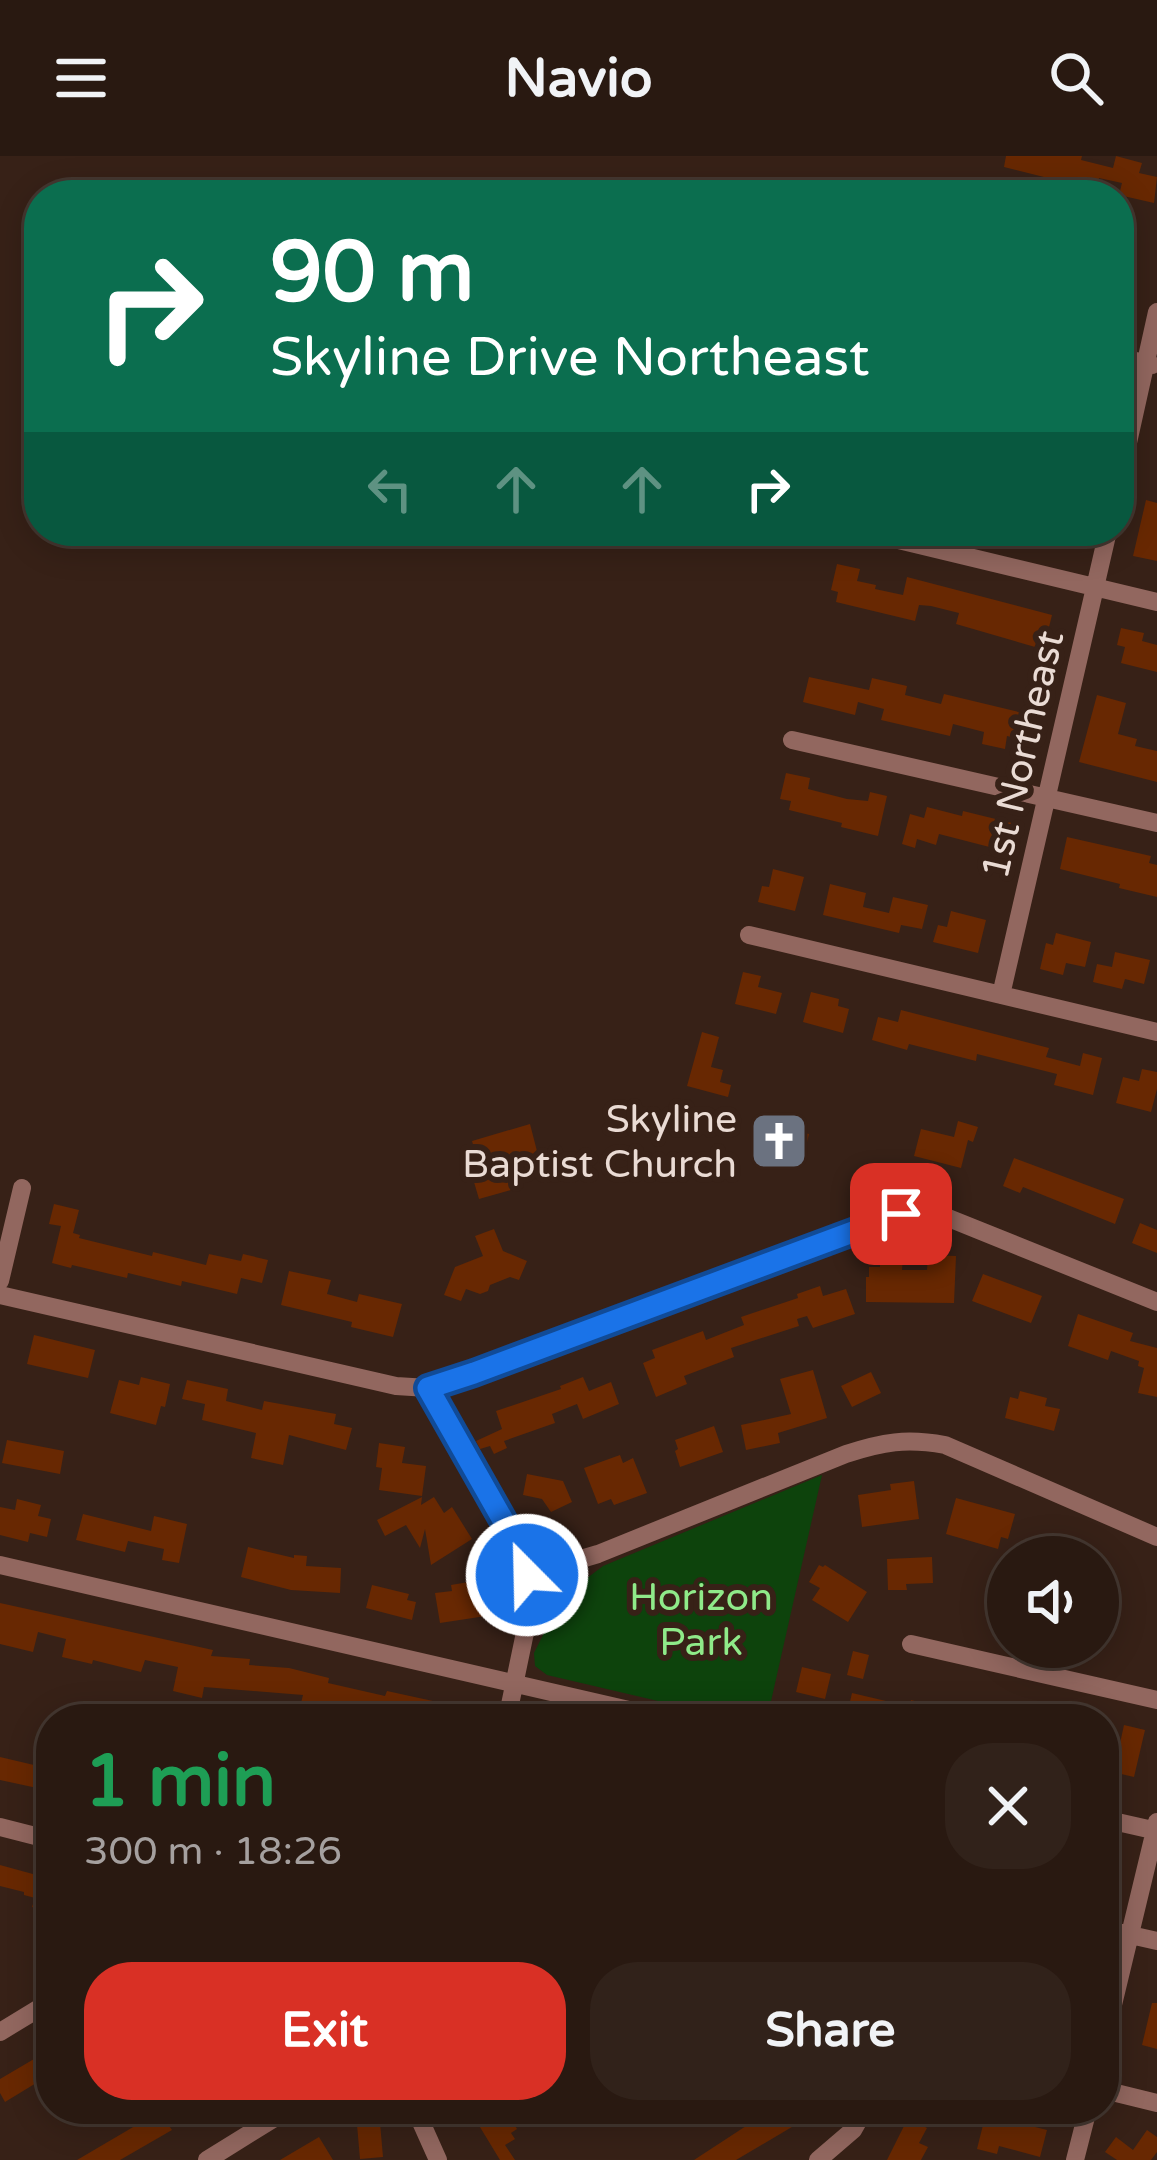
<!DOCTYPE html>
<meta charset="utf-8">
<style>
:root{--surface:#291911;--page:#31221a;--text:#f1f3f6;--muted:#a5a09f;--line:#453831;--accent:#d93025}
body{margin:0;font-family:"Varela Round",sans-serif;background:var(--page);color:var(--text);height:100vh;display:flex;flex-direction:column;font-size:45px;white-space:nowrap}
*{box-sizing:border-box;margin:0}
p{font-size:39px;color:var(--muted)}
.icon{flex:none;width:66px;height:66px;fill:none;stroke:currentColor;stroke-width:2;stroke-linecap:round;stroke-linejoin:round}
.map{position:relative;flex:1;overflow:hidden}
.drawer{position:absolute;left:36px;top:1548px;width:1083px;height:420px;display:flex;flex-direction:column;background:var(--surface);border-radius:48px;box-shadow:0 6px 30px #0003,0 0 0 3px var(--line)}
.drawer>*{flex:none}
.hud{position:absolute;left:24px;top:24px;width:1110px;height:366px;border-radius:48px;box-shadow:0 6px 30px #0003,0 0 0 3px var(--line);background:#0b6e4f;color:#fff;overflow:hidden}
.buttons{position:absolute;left:987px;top:1380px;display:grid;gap:24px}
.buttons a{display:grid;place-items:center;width:132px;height:132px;border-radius:50%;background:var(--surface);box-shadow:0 6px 30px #0003,0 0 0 3px var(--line);font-size:60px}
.pin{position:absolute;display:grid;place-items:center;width:102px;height:102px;color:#fff;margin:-51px;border-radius:24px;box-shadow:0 6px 18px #0006}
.me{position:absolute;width:132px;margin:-66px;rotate:337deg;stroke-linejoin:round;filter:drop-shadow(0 0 9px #0008)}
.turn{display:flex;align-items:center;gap:42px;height:252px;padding:0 48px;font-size:54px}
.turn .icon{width:156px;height:156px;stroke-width:2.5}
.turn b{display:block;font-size:84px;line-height:102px}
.lanes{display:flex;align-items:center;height:114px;padding:0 48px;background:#0003;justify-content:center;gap:60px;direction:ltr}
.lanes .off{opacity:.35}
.round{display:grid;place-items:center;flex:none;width:126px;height:126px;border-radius:48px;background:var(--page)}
.summary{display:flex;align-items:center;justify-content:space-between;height:204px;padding:0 48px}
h1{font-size:72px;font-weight:700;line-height:90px;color:#1e9e55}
.button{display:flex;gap:24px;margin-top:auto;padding:24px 48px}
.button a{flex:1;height:138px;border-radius:48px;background:var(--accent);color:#fff;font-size:48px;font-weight:700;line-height:138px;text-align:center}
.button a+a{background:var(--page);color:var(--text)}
header{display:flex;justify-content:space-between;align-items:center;height:156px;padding:0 48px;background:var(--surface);font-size:54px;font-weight:700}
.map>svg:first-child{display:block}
</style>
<header><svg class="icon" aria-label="menu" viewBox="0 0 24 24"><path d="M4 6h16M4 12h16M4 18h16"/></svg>Navio<svg class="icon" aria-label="search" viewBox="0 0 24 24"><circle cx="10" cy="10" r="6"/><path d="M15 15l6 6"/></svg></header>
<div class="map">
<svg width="1157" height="2004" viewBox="0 0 1157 2004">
<rect width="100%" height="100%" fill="#372117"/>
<path fill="#0d430c" d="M822,1319L767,1563H735L547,1519L535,1510L534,1497L549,1467L570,1435L603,1410Z"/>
<path fill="#682802" d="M1006,0H1082L1081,4L1113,12L1116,0L1142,7L1139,17L1157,21L1154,47L1119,39L1122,27L1099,22L1096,34L1004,11Z
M1146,344L1157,347V405L1133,400Z
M837,408L860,413L857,425L876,429L875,433L903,439L907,421L1052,459L1048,475L1039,473L1035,491L956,468L959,457L931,450L919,449L915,465L836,446L838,436L831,434Z
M1121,472L1144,477L1142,485L1157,489V516L1121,507L1125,491L1117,489Z
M809,521L869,534L872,522L907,530L905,539L941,548L944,538L1031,559L1025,584L1007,580L1005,593L982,588L984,576L953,568L950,580L881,564L884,553L858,546L855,559L803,546Z
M1097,539L1126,547L1118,578L1137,583L1135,590L1157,595V626L1079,606Z
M786,617L810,622L808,633L847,643L868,645L870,636L887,640L878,680L841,671L842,667L789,654L791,645L780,643Z
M927,651L962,660L963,655L1012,667L1005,695L939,678L936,689L917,683L915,692L902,688L910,658L924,662Z
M1067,681L1151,700L1149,707L1157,709V741L1119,732L1120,728L1060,713Z
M773,713L804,721L795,755L758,746L762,730L769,731Z
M830,728L866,737L863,751L889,757L893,741L928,749L922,773L901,769L899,777L823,759Z
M951,755L986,764L978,797L933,786L938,769L947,771Z
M1056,777L1091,786L1085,811L1066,807L1063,819L1040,813L1046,787L1053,789Z
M1115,796L1150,804L1144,828L1125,823L1122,833L1093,826L1097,808L1112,811Z
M743,816L761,820L758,831L782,837L776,858L735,848Z
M811,836L839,843L838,850L849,853L843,877L803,866Z
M901,854L1049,892L1046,901L1080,910L1083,897L1102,902L1093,939L1054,929L1057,918L977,898L976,905L909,888L907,894L872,884L878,861L898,866Z
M702,876L719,881L711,911L723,914L720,926L731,929L728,941L687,930Z
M1142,913L1157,916V933L1151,956L1116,947L1123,921L1139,925Z
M958,965L978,971L973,986L968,984L961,1012L914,1000L921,973L954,981Z
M763,967L809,978L803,1003L756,992Z
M530,968L538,999L504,1009L511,1034L479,1043L466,999L475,996L472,985Z
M1014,1002L1124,1043L1115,1068L1023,1031L1020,1037L1003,1030Z
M54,1048L79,1054L73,1077L80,1079L79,1082L152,1100L153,1096L206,1109L209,1098L241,1105L243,1098L268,1104L262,1127L241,1122L237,1138L182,1125L181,1130L128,1117L127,1122L72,1109L71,1112L52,1107L61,1070L49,1068Z
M1140,1067L1157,1074V1097L1132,1087Z
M494,1073L503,1095L527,1105L519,1124L510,1121L490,1129L488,1135L480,1138L466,1133L461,1145L444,1139L455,1111L483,1100L475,1080Z
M928,1099L956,1100L954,1147L866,1146V1121H869V1111H880V1101H903L902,1114H927Z
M289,1115L331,1124L327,1138L357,1146L359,1138L402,1148L393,1181L351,1171L352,1166L281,1149Z
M983,1118L1042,1140L1031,1167L972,1145Z
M820,1130L823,1140L846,1133L855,1158L813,1172L807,1160L797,1163L799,1170L731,1192L734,1201L684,1220L687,1228L656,1241L643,1207L655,1202L652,1194L703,1175L706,1184L744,1169L741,1161L798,1142L797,1138Z
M1078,1158L1133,1177L1130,1185L1157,1192V1241L1138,1237L1144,1212L1138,1210L1139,1205L1111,1195L1108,1204L1068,1190Z
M34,1179L95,1194L88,1222L27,1208Z
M813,1214L827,1262L778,1277L780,1287L746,1294L741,1269L791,1258L780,1223Z
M871,1216L881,1237L852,1251L841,1230Z
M141,1221L170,1228L165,1251L161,1250L156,1269L110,1257L119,1224L139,1229Z
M583,1221L589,1235L611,1226L619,1248L583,1263L577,1248L552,1258L555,1267L504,1285L507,1292L494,1298L490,1290L480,1293L476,1285L502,1273L496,1255L561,1233L560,1230Z
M187,1224L228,1233L226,1245L262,1254L264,1245L336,1258L334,1268L352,1272L346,1294L289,1279L283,1309L251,1302L256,1277L202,1264L205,1248L182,1243Z
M1020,1235L1047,1242L1045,1250L1060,1253L1054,1275L1005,1262L1010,1241L1018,1243Z
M714,1270L723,1296L680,1311L675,1295L678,1293L675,1284Z
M7,1284L64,1295L60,1318L2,1307Z
M379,1287L405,1291L402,1307L426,1310L422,1340L379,1334L382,1312L376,1311Z
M620,1299L623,1307L633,1302L647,1337L614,1349L611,1343L598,1348L584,1312Z
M527,1318L563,1325L572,1346L551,1356L542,1343L523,1339Z
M914,1325L919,1363L862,1371L858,1339L891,1334L890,1328Z
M422,1341L421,1349L434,1341L444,1357L452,1351L472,1383L431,1409L425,1373L420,1392L406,1369L385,1380L377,1364Z
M956,1342L1015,1358L1008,1383L1001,1381L998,1393L946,1378Z
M17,1343L41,1349L38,1360L51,1363L47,1381L30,1377L28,1386L0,1379V1351L15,1354Z
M83,1358L151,1375L154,1360L187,1368L179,1407L162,1404L164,1393L128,1385L125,1396L76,1384Z
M248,1391L294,1402V1399L307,1400L306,1410L341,1412L340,1437L291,1434L241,1421Z
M932,1401L933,1427L906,1428L907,1434H888L887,1403Z
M819,1409L823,1411L825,1409L867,1436L848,1466L812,1444L820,1432L809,1426Z
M480,1424L486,1460L440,1467L435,1437L452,1435L451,1429Z
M372,1429L409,1438L407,1444L416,1446L412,1464L366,1452Z
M0,1447L213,1494L211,1500L250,1503L249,1509L289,1512L329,1522L328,1527L385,1540L387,1535L465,1552L463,1563H376L339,1554L338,1560L300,1551L303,1539L204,1531L202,1542L173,1535L178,1511L145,1504L141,1516L93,1504L92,1508L62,1501L66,1483L38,1476L33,1496L0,1488Z
M853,1495L869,1499L863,1523L847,1519Z
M802,1511L831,1518L825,1543L796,1536Z
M852,1537L886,1545L881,1563H846Z
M911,1544L942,1552L943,1546L986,1556L988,1547L1033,1558L1032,1563H907Z
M1124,1569L1145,1574L1134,1621L1104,1614V1588L1119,1592Z
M0,1601L51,1613V1635L0,1624Z
M0,1709L51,1723V1756L32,1751L35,1742L24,1739V1736L0,1730Z
M1152,1847H1157V1893L1142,1889Z
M51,1893V1918L5,1946L0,1937V1923Z
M130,1953H181L165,1964L172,1974L120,2004H77L140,1967Z
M469,1953H492L496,1960L506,1954L517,1973L511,1977L515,1983L505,1989L515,2004H500Z
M772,1953H795L802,1965L736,2004H694Z
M987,1953H1000L1033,1961L1031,1970L1047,1974L1040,2001L999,1990L997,1998L977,1993Z
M379,1955L383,2001L360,2003L356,1957Z
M908,1962L927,1972L919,1987L928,1991L921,2004H887Z
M1147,1974L1157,1981V1996L1151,2004H1117L1105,1996L1116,1981L1133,1994Z
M319,1981L333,2004H280Z"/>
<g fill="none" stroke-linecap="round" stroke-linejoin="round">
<path stroke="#92675f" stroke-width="18" d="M1119,201L1152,209
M1119,327L1157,156
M861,375L1157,446
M792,584L1157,667
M749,779L1157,876
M1001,839L1108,375
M0,1125L22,1032
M0,1139L396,1230L428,1232L474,1218L901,1058L941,1059L1157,1146
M428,1232L521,1394L530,1429L527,1467L507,1563
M0,1409L668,1563
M527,1419L598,1398L846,1298C883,1286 906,1282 945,1289L1157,1381
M911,1488L1157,1544
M1104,1663L1157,1675
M0,1671L51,1684
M1104,1773L1157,1785
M0,1876L51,1845
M1104,1886L1157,1666
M1104,1934L1157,1947
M421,1953V1966L438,2004
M207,2004L289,1953
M818,2004L853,1974L865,1953
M1075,2004L1088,1953"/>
</g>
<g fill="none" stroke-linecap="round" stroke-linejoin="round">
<defs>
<path id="route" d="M527,1419L520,1394L428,1232L474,1217L901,1058"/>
</defs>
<use href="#route" stroke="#114b97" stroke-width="30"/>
<use href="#route" stroke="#1a73e8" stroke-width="21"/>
</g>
<defs>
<symbol id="church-square" viewBox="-11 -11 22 22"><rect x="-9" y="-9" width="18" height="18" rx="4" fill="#6b7280" stroke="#372117"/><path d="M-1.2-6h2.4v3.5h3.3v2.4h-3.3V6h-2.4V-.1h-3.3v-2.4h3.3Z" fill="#fff"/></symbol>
</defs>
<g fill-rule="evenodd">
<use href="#church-square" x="746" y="952" width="66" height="66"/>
</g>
<g text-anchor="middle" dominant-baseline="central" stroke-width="12" stroke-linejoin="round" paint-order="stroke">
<g font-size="39" fill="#eadbd4" stroke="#372117">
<text transform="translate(1023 599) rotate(-77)">1st Northeast</text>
</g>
<g font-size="39" fill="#eadbd4" stroke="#372117" text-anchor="end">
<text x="737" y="963">Skyline<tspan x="737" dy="45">Baptist Church</tspan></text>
</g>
<g font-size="39" fill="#8fea89" stroke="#372117">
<text x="701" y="1441">Horizon<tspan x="701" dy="45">Park</tspan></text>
</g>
</g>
</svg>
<div class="buttons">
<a><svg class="icon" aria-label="sound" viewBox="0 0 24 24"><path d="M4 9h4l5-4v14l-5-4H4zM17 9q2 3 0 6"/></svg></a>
</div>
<div class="pin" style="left:901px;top:1058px;background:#d93025"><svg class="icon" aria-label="arrive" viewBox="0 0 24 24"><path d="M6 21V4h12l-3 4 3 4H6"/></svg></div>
<svg class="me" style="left:527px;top:1419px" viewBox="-20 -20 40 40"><circle r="17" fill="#1a73e8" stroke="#fff" stroke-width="3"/><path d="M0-11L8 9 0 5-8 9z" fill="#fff"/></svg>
<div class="hud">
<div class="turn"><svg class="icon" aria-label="right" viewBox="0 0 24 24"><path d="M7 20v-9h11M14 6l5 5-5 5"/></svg><div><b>90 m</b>Skyline Drive Northeast</div></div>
<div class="lanes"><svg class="icon off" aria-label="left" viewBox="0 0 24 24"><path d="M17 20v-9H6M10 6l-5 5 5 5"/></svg><svg class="icon off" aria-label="ahead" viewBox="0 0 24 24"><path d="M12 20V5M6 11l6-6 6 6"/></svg><svg class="icon off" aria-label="ahead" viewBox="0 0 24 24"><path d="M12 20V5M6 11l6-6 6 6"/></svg><svg class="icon" aria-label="right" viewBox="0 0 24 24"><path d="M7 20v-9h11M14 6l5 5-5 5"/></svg></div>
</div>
<section class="drawer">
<div class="summary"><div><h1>1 min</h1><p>300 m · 18:26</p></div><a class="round"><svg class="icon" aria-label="close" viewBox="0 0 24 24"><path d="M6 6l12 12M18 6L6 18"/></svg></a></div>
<div class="button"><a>Exit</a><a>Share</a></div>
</section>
</div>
